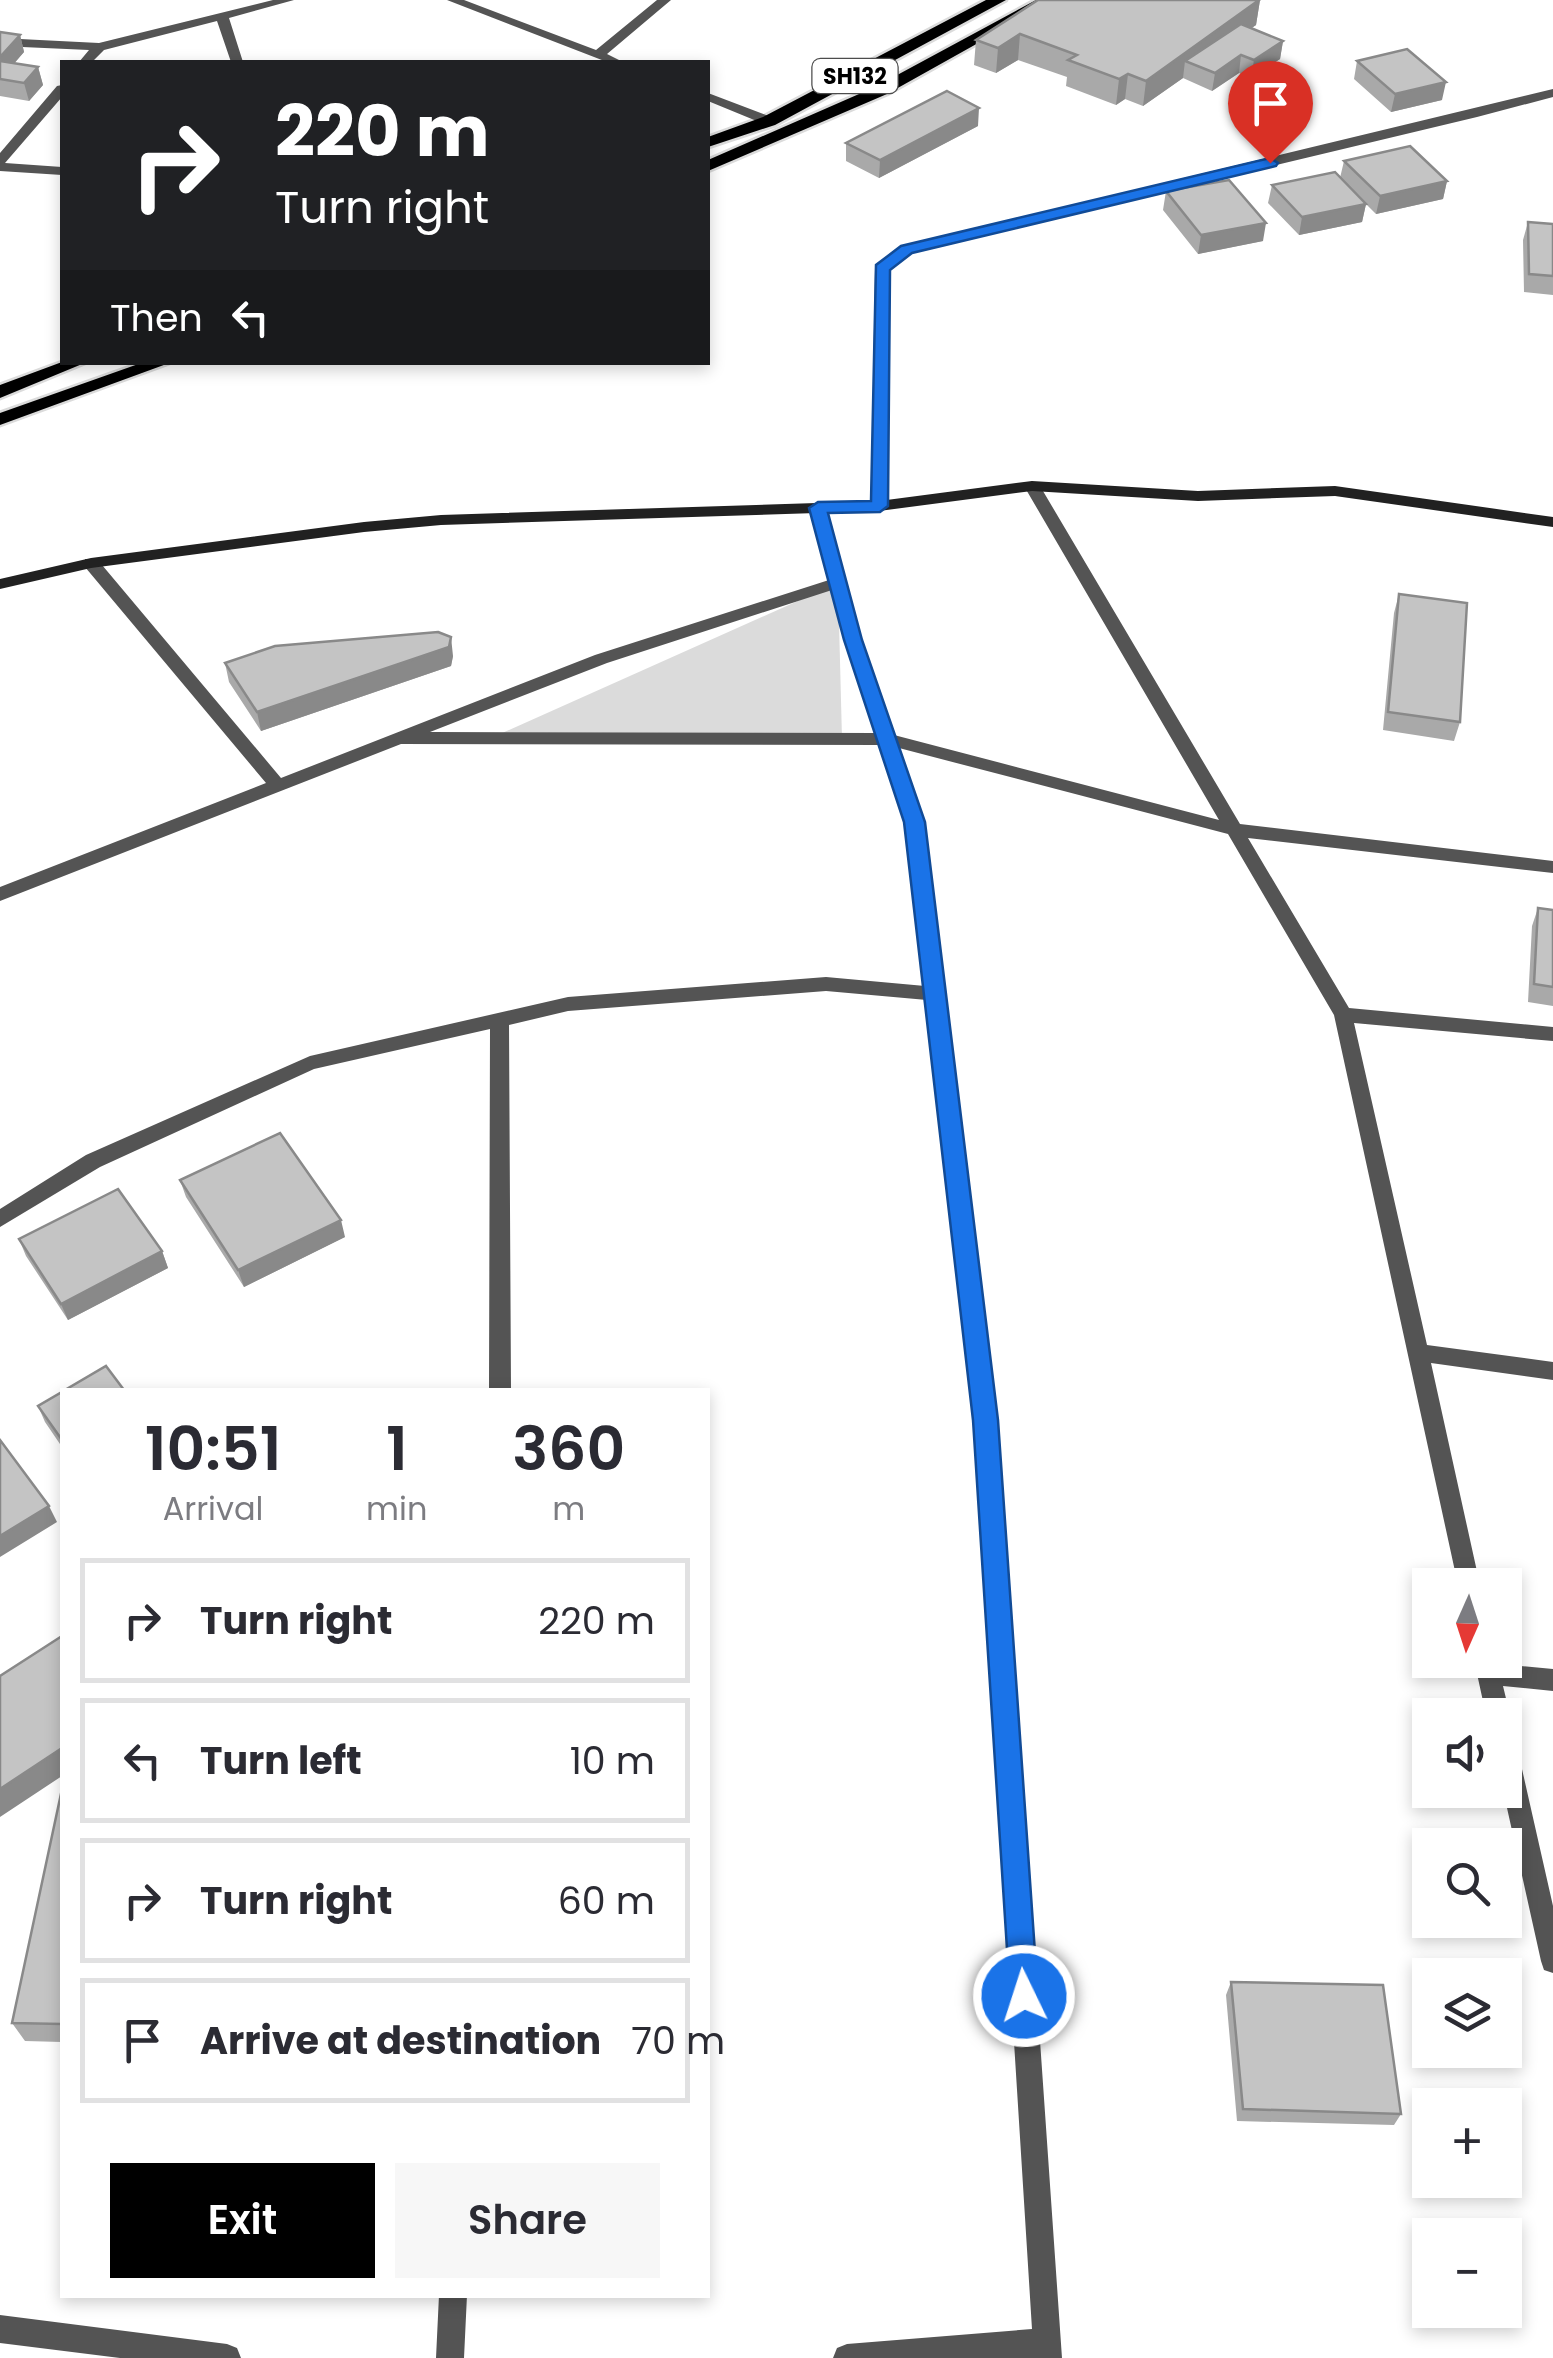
<!DOCTYPE html>
<meta charset="utf-8">
<style>
:root{--surface:#fff;--page:#f7f7f7;--text:#2b2b33;--muted:#7c7c81;--line:#e1e1e2;--accent:#000}
body{margin:0;font-family:Poppins,sans-serif;background:var(--page);color:var(--text);height:100vh;display:flex;flex-direction:column;font-size:38px;white-space:nowrap}
*{box-sizing:border-box;margin:0}
p{font-size:32px;color:var(--muted)}
.icon{flex:none;width:55px;height:55px;fill:none;stroke:currentColor;stroke-width:2;stroke-linecap:round;stroke-linejoin:round}
.map{position:relative;flex:1;overflow:hidden}
.sheet{position:absolute;left:60px;top:1388px;width:650px;height:910px;display:flex;flex-direction:column;background:var(--surface);border-radius:0px;box-shadow:0 5px 15px #0003}
.sheet>*{flex:none}
.top-card{position:absolute;left:60px;top:60px;width:650px;height:305px;border-radius:0px;box-shadow:0 5px 15px #0003;background:#202124;color:#fff;overflow:hidden}
.needle{width:65px;rotate:183deg}
.buttons{position:absolute;left:1412px;top:1568px;display:grid;gap:20px}
.buttons a{display:grid;place-items:center;width:110px;height:110px;border-radius:0px;background:var(--surface);box-shadow:0 5px 15px #0003;font-size:50px}
.pin{position:absolute;display:grid;place-items:center;width:85px;height:85px;color:#fff;margin:-102px -42px;border-radius:50% 50% 50% 0;rotate:-45deg;box-shadow:0 0 10px #0007}
.pin .icon{rotate:45deg}
.me{position:absolute;width:110px;margin:-55px;rotate:356deg;stroke-linejoin:round;filter:drop-shadow(0 0 8px #0008)}
.turn{display:flex;align-items:center;gap:35px;height:210px;padding:0 50px;font-size:45px}
.turn .icon{width:130px;height:130px;stroke-width:2.5}
.turn b{display:block;font-size:70px;line-height:85px}
.then{display:flex;align-items:center;height:95px;padding:0 50px;background:#0003;gap:20px;font-size:38px}
.eta{display:flex;justify-content:space-evenly;align-items:center;height:170px;text-align:center}
.eta b{font-size:60px;font-weight:600;line-height:70px}
.action{display:flex;gap:20px;margin-top:auto;padding:20px 50px}
.action a{flex:1;height:115px;border-radius:0px;background:var(--accent);color:#fff;font-size:40px;font-weight:600;line-height:115px;text-align:center}
.action a+a{background:var(--page);color:var(--text)}
ul{padding:0;list-style:none}
li{display:flex;align-items:center;gap:30px;height:125px;margin:0 20px 15px;padding:0 30px;border:5px solid var(--line);border-radius:0px}
li div{flex:1}
li b{display:block;font-size:38px}
li em{font-style:normal}
.map>svg:first-child{display:block}
</style>
<div class="map">
<svg width="1553" height="2358" viewBox="0 0 1553 2358">
<rect width="100%" height="100%" fill="#fff"/>
<path fill="#dbdbdb" d="M838,583L842,739L491,738Z"/>
<g fill="none" stroke-linecap="round" stroke-linejoin="round">
<defs>
<path id="primary" d="M986,0H1006L775,125L708,147V137L763,117Z
M1036,0H1055L887,94L708,171V160L875,87Z
M62,362H87L0,398V385Z
M144,362H172L0,425V413Z"/>
</defs>
<use href="#primary" stroke="#dbdbdb" stroke-width="5"/>
<path fill="#545454" fill-rule="evenodd" d="M273,0H294L229,18L243,62H231L217,21L104,50L92,62H79L89,50L0,46V38L99,43Z
M447,0H464L596,50L657,0H671L607,54L623,62H607Z
M62,85V97L5,163L62,167V175L0,171V153L57,86Z
M1553,89V97L1477,117L912,252L889,269L887,506L879,511L871,506L875,268L902,246Z
M708,93L774,118L776,121L764,124L708,101Z
M1032,481L1040,486L1240,824L1553,861V873L1248,838L1349,1008L1553,1027V1041L1354,1023L1427,1345L1553,1362V1380L1431,1363L1480,1585H1458L1334,1015L1228,834L899,748L924,822L997,1420L1062,2358H833L837,2348L847,2344L1032,2329L975,1420L927,1000L826,991L568,1011L509,1025L511,1390H489L490,1029L314,1069L100,1167L0,1227V1209L86,1155L310,1056L568,997L826,977L925,986L906,822L880,745L401,744L0,901V887L266,783L85,567V559H97L281,778L595,655L829,580L810,508L818,503L826,508L861,639L894,735L1219,820L1024,486ZM832,590L876,733L430,732L607,663Z
M1474,1660H1498V1664L1553,1669V1691L1503,1686L1510,1715L1505,1723V1715H1486Z
M1505,1736L1513,1739L1517,1747L1553,1906V1973L1544,1970L1541,1961L1503,1790Z
M439,2295H467L464,2358H436Z
M0,2315L227,2344L237,2348L241,2358H120L0,2343Z"/>
<path fill="#212121" fill-rule="evenodd" d="M1032,481L1198,491L1335,486L1553,517V527L1335,496L1198,501L1032,491L879,511L441,525L364,532L91,568L0,589V579L91,558L364,522L441,515L879,501Z"/>
<use href="#primary" fill="#000" fill-rule="evenodd"/>
</g>
<path fill="#a9a9a9" d="M1260,0L1256,25L1251,28L1283,41L1280,59L1251,78L1239,73L1212,91L1183,78L1143,106L1125,99L1116,105L1066,86L1067,77L1018,60L996,73L974,65L976,40Z
M0,32L20,35L24,52L14,63L38,67L43,85L29,101L0,96Z
M1357,61L1442,100L1391,112L1354,79Z
M978,126L879,178L846,161V143Z
M1344,161L1447,181L1443,199L1376,214L1366,204L1362,222L1299,235L1268,203L1272,185L1340,178Z
M1166,191L1263,241L1198,254L1163,210Z
M1528,222L1553,224V295L1524,292L1523,240Z
M1399,594L1460,722L1454,741L1383,730L1394,613Z
M453,656L451,666L261,731L229,682L225,663Z
M1538,908L1553,910V1006L1528,1002L1532,926Z
M180,1180L345,1237L244,1287L186,1197Z
M19,1239L162,1251L168,1268L68,1320L26,1256Z
M62,1392V1447L45,1422L38,1406Z
M62,1789V2042L25,2041L12,2023Z
M1231,1982L1401,2114L1394,2125L1237,2121L1226,1995Z"/>
<path fill="#898989" d="M1260,0L1256,25L1199,66L1185,61L1183,78L1143,106L1146,81Z
M1020,34L1018,60L996,73L998,48Z
M20,35L24,52L1,79L0,57Z
M1283,41L1280,59L1251,78L1254,60Z
M1241,55L1239,73L1212,91L1215,73Z
M38,67L43,85L29,101L24,83Z
M1128,74L1125,99L1116,105L1119,79Z
M1446,82L1442,100L1391,112L1395,94Z
M979,108L978,126L879,178L880,160Z
M1447,181L1443,199L1376,214L1380,196Z
M1366,204L1362,222L1299,235L1302,217Z
M1266,223L1263,241L1198,254L1201,235Z
M451,637L453,656L451,666L261,731L257,712Z
M341,1220L345,1237L244,1287L238,1270Z
M162,1251L168,1268L68,1320L61,1304Z
M49,1506L57,1522L0,1557V1536Z
M62,1748V1776L0,1817V1789Z"/>
<path fill="#c4c4c4" stroke="#898989" stroke-width="2.5" d="M1038,0H1259L1146,81L1128,74L1119,79L1068,60L1077,55L1020,34L998,48L976,40Z
M1241,24L1283,41L1254,60L1241,55L1215,73L1185,61Z
M0,32L20,35L0,57Z
M1407,49L1446,82L1395,94L1357,61Z
M0,61L38,67L24,83L0,79Z
M947,91L979,108L880,160L846,143Z
M1410,146L1447,181L1380,196L1344,161Z
M1335,172L1366,204L1302,217L1272,185Z
M1229,180L1266,223L1201,235L1166,191Z
M1528,222L1553,224V276L1529,274Z
M1399,594L1467,603L1460,722L1388,712Z
M438,632L451,637L449,647L257,712L225,663L275,646Z
M1538,908L1553,910V987L1534,984Z
M280,1133L341,1220L238,1270L180,1180Z
M118,1189L162,1251L61,1304L19,1239Z
M106,1366L124,1390H65Z
M62,1392V1440L38,1406Z
M0,1440L49,1506L0,1536Z
M62,1636V1748L0,1789V1676Z
M62,1789V2024L12,2023Z
M1231,1982L1383,1985L1401,2114L1243,2109Z"/>
<path fill="#1a73e8" stroke="#114b97" stroke-width="2.5" d="M1270,158L1278,163L1276,166L912,253L890,270L888,506L880,512L828,513L862,640L925,822L998,1420L1038,1996L1034,2006L1024,2010L1014,2006L1010,1996L973,1420L904,822L844,640L809,508L818,502L871,501L876,265L901,246Z"/>
<g text-anchor="middle" dominant-baseline="central" stroke-width="8" stroke-linejoin="round" paint-order="stroke">
<rect fill="#fff" stroke="#4c4c4c" stroke-width="2.5" x="812.5" y="59" width="85" height="34" rx="8"/>
<g font-size="22" font-weight="bold" fill="#000">
<text x="855" y="76">SH132</text>
</g>
</g>
</svg>
<div class="buttons">
<a><svg class="needle" viewBox="-14 -14 28 28"><path d="M0-13l5 13h-10z" fill="#e53935"/><path d="M0 13l5-13h-10z" fill="#7c7c81"/></svg></a>
<a><svg class="icon" aria-label="sound" viewBox="0 0 24 24"><path d="M4 9h4l5-4v14l-5-4H4zM17 9q2 3 0 6"/></svg></a>
<a><svg class="icon" aria-label="search" viewBox="0 0 24 24"><circle cx="10" cy="10" r="6"/><path d="M15 15l6 6"/></svg></a>
<a><svg class="icon" aria-label="layers" viewBox="0 0 24 24"><path d="M12 4l9 5-9 5-9-5zM3 14l9 5 9-5"/></svg></a>
<a>+</a>
<a>−</a>
</div>
<div class="pin" style="left:1270px;top:163px;background:#d93025"><svg class="icon" aria-label="arrive" viewBox="0 0 24 24"><path d="M6 21V4h12l-3 4 3 4H6"/></svg></div>
<svg class="me" style="left:1024px;top:1996px" viewBox="-20 -20 40 40"><circle r="17" fill="#1a73e8" stroke="#fff" stroke-width="3"/><path d="M0-11L8 9 0 5-8 9z" fill="#fff"/></svg>
<div class="top-card">
<div class="turn"><svg class="icon" aria-label="right" viewBox="0 0 24 24"><path d="M7 20v-9h11M14 6l5 5-5 5"/></svg><div><b>220 m</b>Turn right</div></div>
<div class="then">Then<svg class="icon" aria-label="left" viewBox="0 0 24 24"><path d="M17 20v-9H6M10 6l-5 5 5 5"/></svg></div>
</div>
<section class="sheet">
<div class="eta">
<div><b>10:51</b><p>Arrival</p></div>
<div><b>1</b><p>min</p></div>
<div><b>360</b><p>m</p></div>
</div>
<ul>
<li><svg class="icon" aria-label="right" viewBox="0 0 24 24"><path d="M7 20v-9h11M14 6l5 5-5 5"/></svg><div><b>Turn right</b></div><em>220 m</em></li>
<li><svg class="icon" aria-label="left" viewBox="0 0 24 24"><path d="M17 20v-9H6M10 6l-5 5 5 5"/></svg><div><b>Turn left</b></div><em>10 m</em></li>
<li><svg class="icon" aria-label="right" viewBox="0 0 24 24"><path d="M7 20v-9h11M14 6l5 5-5 5"/></svg><div><b>Turn right</b></div><em>60 m</em></li>
<li><svg class="icon" aria-label="arrive" viewBox="0 0 24 24"><path d="M6 21V4h12l-3 4 3 4H6"/></svg><div><b>Arrive at destination</b></div><em>70 m</em></li>
</ul>
<div class="action"><a>Exit</a><a>Share</a></div>
</section>
</div>
